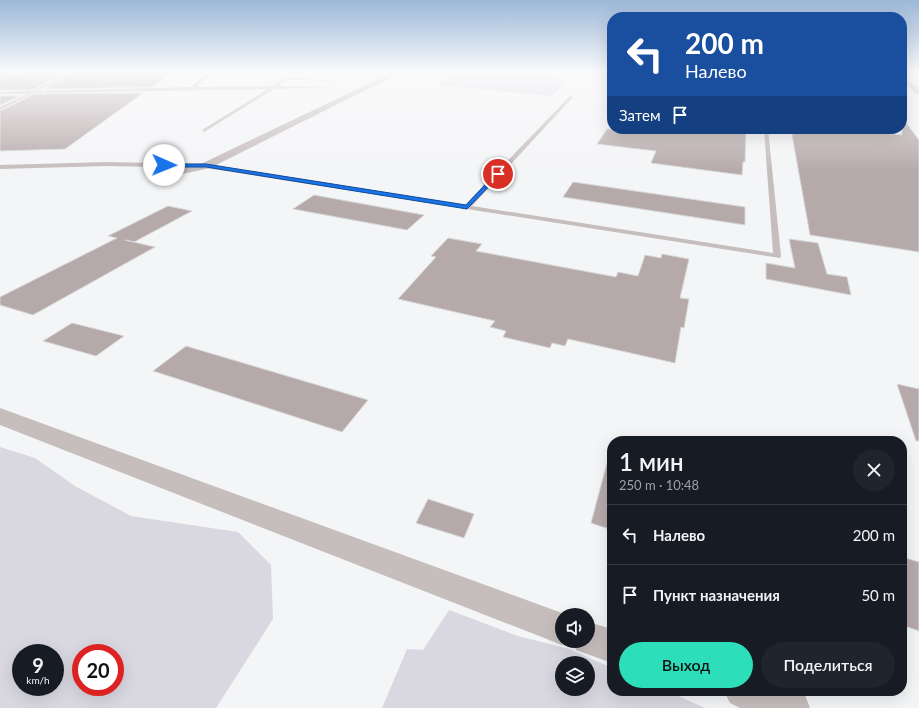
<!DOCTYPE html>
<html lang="ru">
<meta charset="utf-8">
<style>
:root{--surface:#171b24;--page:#20242c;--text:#f1f3f6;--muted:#9ea1a6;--line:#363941;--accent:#2cdfba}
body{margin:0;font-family:Lato,sans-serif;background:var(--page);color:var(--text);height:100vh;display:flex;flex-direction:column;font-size:15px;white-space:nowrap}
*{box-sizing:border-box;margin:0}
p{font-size:13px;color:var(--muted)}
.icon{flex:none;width:22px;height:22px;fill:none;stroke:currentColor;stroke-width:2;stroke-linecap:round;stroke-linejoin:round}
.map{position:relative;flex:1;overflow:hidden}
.drawer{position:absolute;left:607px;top:436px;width:300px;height:260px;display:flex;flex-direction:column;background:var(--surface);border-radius:16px;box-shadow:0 4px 16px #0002}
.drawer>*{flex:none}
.guide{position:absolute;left:607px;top:12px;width:300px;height:122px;border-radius:16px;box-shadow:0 4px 16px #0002;background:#1a4fa0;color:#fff;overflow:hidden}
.controls{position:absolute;left:555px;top:608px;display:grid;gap:8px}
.controls a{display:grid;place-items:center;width:40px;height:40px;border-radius:50%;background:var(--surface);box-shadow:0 4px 16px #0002;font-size:20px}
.speed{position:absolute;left:12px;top:644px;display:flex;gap:8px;font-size:20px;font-weight:700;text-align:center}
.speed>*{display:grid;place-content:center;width:52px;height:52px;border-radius:50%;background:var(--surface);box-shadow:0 4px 16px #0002;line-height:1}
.speed small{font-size:10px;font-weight:400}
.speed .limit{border:6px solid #d22;background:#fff;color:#111}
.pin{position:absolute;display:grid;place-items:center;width:34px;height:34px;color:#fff;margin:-17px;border:2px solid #fff;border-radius:50%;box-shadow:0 1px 4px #0007}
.me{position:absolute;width:44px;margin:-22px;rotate:91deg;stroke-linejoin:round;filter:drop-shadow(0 0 3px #0008)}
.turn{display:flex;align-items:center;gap:14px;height:84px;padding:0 12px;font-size:18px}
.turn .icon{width:52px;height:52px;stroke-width:2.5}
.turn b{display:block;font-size:28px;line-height:34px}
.then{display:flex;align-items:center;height:38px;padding:0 12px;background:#0003;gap:8px;font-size:15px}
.round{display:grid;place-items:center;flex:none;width:42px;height:42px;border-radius:21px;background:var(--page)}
.overview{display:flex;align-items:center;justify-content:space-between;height:68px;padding:0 12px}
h1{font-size:24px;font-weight:600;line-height:30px}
.action{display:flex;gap:8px;margin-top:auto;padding:8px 12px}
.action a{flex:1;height:46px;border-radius:24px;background:var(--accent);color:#111;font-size:16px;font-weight:600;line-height:46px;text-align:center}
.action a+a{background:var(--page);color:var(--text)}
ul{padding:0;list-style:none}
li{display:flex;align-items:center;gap:12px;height:60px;padding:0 12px;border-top:1px solid var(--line)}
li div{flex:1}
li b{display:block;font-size:15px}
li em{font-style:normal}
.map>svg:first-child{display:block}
</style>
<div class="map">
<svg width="919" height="708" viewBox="0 0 919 708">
<rect width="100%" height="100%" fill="#f4f5f7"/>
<path fill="#d9d8e1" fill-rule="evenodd" d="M459,72H486L569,79L552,96L436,85Z
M0,447L35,458L75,486L131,516L238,532L271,565L273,619L216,708H0ZM21,653H55V687H21ZM81,653H115V687H81Z
M449,610L518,636L569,649L612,668V691H667L705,708H382L407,649L423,650ZM562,663H588V689H562Z"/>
<path fill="#b6a9aa" stroke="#d6d7d8" d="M62,72H66L33,90H0V73Z
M76,72H172L152,87L45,89Z
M143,93L65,149L0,151V111L34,94Z
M0,96H20L0,105Z
M902,117L919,140V252L810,235L791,129H845L902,135Z
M607,129H746L745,162H743L742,175L651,163L656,151L597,144Z
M573,182L745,207V225L563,197Z
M314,195L424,215L407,230L293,209Z
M168,206L192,211L134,242L125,240L155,247L33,315L0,305V297L117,238L108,236Z
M448,238L482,244L476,251L616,277L618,272L638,276L645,255L661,258L662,254L689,259L680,298L689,299L684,328L681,327L675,363L568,339L565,346L552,343L550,348L503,337L506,331L490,327L495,321L398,299L436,257L431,256Z
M789,239L818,243L827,274L847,277L851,295L766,279V263L795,268Z
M72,323L124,336L96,356L43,341Z
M186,346L368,400L342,432L153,371Z
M897,384L919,389V441H916Z
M607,463L612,464V530L591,523Z
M428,499L474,514L464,538L416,523Z
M902,557L919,562V631L902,625Z"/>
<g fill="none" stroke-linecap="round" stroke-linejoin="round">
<path fill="#c6bdbd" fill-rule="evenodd" d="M70,72H75L39,91L191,87L209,72H214L196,87L272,86L286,78L344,81L287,80L277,86L336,87L274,89L204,132L202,130L268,89L34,93L0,110V107L27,94H0V92L33,91Z
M570,96L573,97L472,206L773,253L764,129H768L781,256L780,258L206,168L107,166L0,169V165L107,162L206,164L465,205Z"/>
<path fill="#c6bdbd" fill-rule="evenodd" d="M393,72H402L210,168L182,174L178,172L176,170L178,168L203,163Z
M902,75L919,88V94H916L902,81Z
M0,408L562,613L567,615H562V641H572L562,645L0,425Z
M588,622L612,629V663L576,650L573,641H588Z
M724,691H794L805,695L810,708H740L730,703Z"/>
</g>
<linearGradient id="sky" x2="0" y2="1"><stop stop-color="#9cb7d8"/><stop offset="0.42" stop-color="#fafafb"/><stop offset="1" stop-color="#fafafb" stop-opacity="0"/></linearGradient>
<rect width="919" height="171" fill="url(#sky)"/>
<path fill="#1a73e8" stroke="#114b97" d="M162,164H206L466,205L496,173L501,174L467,209L206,167H164L162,166Z"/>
</svg>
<div class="controls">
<a><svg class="icon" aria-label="sound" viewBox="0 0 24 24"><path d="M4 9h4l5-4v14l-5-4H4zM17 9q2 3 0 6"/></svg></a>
<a><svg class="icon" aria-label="layers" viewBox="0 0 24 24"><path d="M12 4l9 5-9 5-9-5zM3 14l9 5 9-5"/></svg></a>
</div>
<div class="speed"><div>9<small>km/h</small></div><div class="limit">20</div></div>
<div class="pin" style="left:498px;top:174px;background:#d93025"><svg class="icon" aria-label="arrive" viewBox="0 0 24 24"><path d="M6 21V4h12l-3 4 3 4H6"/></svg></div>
<svg class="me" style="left:164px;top:165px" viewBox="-20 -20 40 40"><circle r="19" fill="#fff"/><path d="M0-13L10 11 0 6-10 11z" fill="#1a73e8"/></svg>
<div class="guide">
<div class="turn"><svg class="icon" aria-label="left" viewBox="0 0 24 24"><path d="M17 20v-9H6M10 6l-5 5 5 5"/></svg><div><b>200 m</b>Налево</div></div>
<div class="then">Затем<svg class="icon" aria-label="arrive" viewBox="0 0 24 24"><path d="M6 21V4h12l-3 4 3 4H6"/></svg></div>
</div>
<section class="drawer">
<div class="overview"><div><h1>1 мин</h1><p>250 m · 10:48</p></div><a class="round"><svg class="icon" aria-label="close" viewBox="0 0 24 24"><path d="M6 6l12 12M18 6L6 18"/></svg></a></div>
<ul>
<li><svg class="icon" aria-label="left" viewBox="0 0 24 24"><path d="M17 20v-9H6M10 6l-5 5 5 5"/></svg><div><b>Налево</b></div><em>200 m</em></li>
<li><svg class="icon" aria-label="arrive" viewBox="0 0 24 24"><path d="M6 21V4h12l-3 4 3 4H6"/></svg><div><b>Пункт назначения</b></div><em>50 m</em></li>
</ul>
<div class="action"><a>Выход</a><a>Поделиться</a></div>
</section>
</div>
